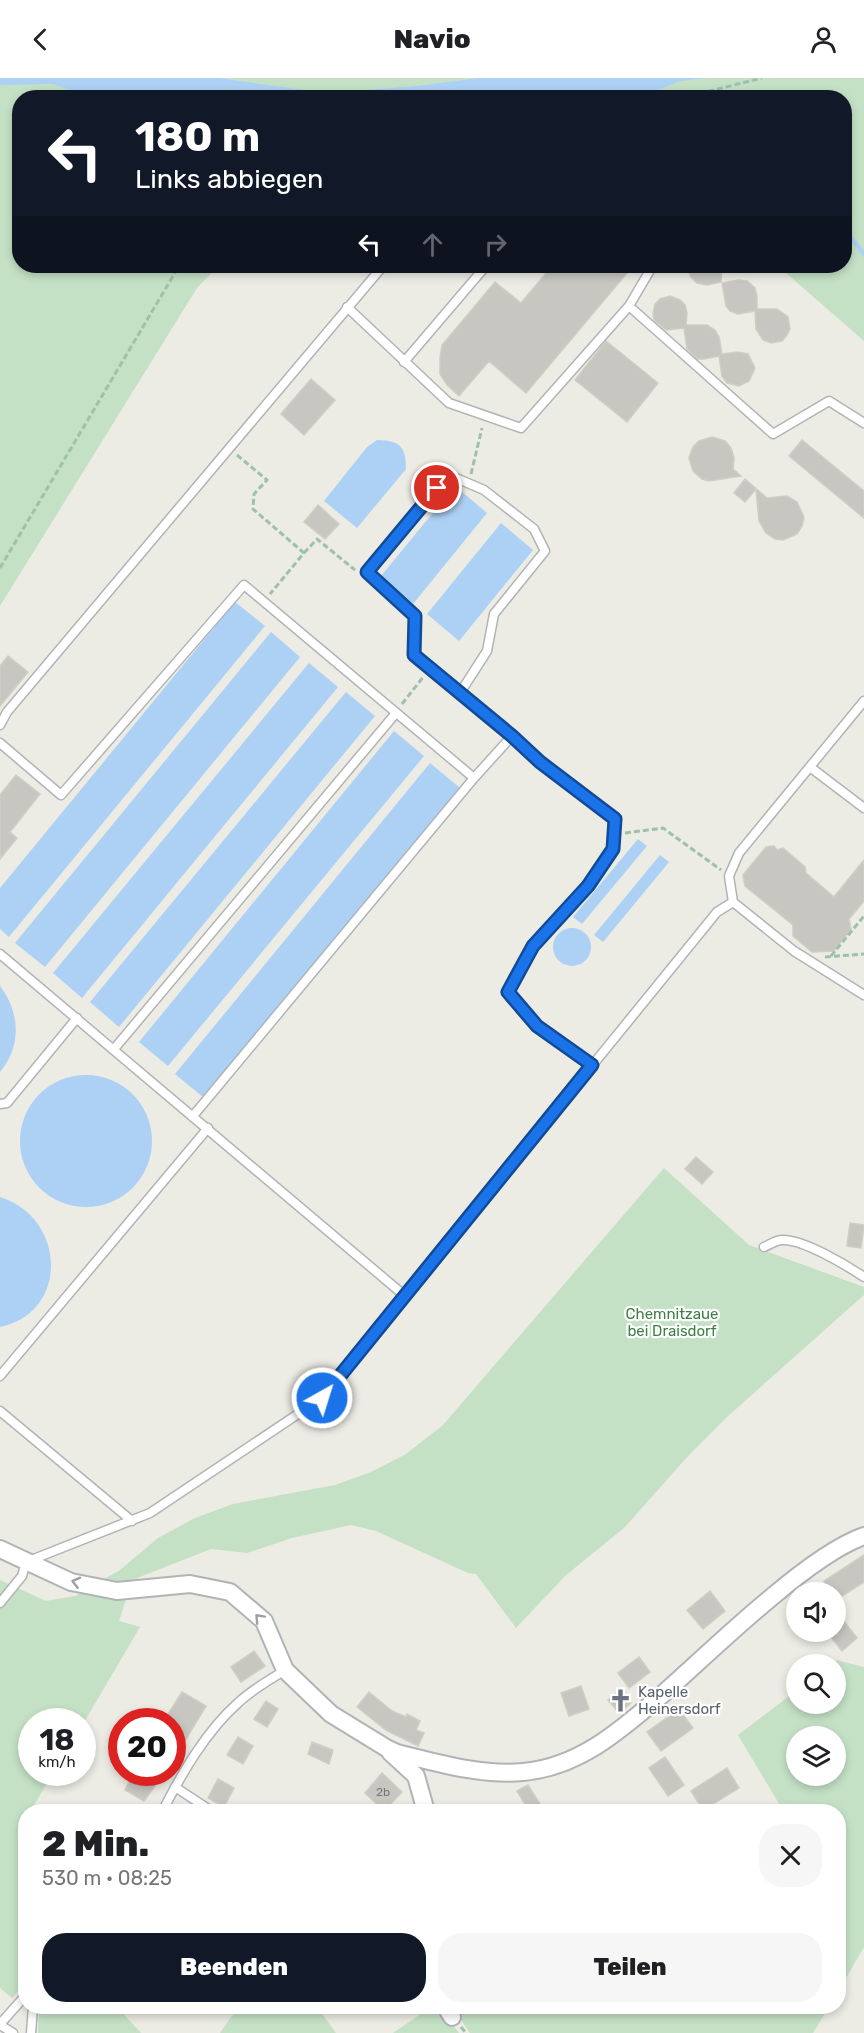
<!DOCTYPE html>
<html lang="de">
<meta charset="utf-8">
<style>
:root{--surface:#fff;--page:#f6f6f6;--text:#202124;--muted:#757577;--accent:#111827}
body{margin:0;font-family:Rubik,sans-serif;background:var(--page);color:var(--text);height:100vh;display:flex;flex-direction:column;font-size:22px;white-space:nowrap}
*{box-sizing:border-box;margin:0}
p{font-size:20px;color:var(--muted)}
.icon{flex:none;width:33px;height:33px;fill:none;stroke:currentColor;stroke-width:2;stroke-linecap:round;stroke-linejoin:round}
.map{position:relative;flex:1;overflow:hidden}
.panel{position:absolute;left:18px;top:1726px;width:828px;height:210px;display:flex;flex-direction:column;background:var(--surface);border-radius:24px;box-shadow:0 3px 9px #0003}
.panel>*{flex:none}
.guide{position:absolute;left:12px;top:12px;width:840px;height:183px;border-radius:24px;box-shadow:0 3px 9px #0003;background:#111827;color:#fff;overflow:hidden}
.buttons{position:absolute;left:786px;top:1504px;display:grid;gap:12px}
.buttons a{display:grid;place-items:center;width:60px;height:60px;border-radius:50%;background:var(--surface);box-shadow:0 3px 9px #0003;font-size:30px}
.speed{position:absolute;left:18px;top:1630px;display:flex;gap:12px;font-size:30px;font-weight:700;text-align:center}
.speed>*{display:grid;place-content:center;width:78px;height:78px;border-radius:50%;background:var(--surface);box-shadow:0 3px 9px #0003;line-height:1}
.speed small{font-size:15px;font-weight:400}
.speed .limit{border:9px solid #d22;background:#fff;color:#111}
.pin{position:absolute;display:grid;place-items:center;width:51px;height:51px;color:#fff;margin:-26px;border:3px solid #fff;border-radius:50%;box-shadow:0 2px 6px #0007}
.me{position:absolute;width:66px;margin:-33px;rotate:39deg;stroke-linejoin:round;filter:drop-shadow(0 0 4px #0008)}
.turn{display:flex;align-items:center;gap:21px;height:126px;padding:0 24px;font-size:27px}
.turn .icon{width:78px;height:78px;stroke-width:2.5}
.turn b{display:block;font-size:42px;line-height:51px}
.lanes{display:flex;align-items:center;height:57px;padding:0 24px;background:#0003;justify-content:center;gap:30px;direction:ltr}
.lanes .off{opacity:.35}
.round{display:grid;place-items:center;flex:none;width:63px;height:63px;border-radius:24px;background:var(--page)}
.summary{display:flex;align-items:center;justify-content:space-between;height:102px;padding:0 24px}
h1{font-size:36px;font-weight:800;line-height:45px}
.button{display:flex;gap:12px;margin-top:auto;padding:12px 24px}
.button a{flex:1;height:69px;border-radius:24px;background:var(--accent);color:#fff;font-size:24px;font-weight:800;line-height:69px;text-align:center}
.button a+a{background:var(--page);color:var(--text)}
header{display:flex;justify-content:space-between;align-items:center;height:78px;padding:0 24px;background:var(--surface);font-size:27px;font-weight:800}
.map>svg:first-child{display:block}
</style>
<header><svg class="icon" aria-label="back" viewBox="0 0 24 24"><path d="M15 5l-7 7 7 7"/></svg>Navio<svg class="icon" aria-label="person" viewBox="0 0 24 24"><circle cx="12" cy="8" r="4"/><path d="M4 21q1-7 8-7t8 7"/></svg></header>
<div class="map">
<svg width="864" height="1955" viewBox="0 0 864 1955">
<rect width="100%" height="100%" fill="#ecebe4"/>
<path fill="#c4e1c5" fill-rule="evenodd" d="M0,0H864V263L778,188H844V20H20V188H218L197,210L0,528Z
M664,1090L749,1167L864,1209V1217L727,1339L688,1378L625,1449L565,1498L516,1550L476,1496L468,1495L376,1453L351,1447L292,1460L247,1475L211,1471L132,1502L119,1543L140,1549L83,1646L82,1644H32V1695H53L30,1734H26L25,1742L23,1746L26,1748L25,1906L12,1920L0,1910V1502L46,1523L75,1518L120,1492L158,1460L195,1440L233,1426L335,1407L371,1394L406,1376L443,1347Z
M837,1582L864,1589V1869L839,1912L838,1734H784L738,1657L796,1613V1626H836V1587H831ZM796,1659H836V1698H796Z
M39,1929H117L141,1955H38Z
M242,1929H317L336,1955H220L231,1939Z
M431,1929H439L459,1955H393Z
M452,1929H829L813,1955H470Z"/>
<path fill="#add1f4" d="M0,0H218L327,15L417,8L480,0H706L680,3L638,20H82L80,16L53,6L0,7Z
M377,362C400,363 406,368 406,391L357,450L324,423L367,369Z
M455,408L487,435L413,526L381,498Z
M501,445L533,472L459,563L427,536Z
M235,524L265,548L9,859L0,851V810Z
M271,554L300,579L45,889L15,865Z
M309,585L338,609L82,920L53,895Z
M346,614L375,638L119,949L90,924Z
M394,653L424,678L168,988L139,964Z
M430,685L460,710L204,1020L175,996Z
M638,761L647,768L582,846L573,839Z
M660,777L669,784L603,864L594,857Z
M553 869a19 19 0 1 1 38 0a19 19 0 1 1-38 0Z
M0,908C20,934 22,968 0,994Z
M20 1063a66 66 0 1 1 132 0a66 66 0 1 1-132 0Z
M0,1119C67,1140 69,1235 0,1249Z"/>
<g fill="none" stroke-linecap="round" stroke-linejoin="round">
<path stroke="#add1f4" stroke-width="4.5" d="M844,151L864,176"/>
</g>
<path fill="#c8c6c1" stroke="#d0cdc3" stroke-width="1.5" d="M552,188H633L526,315L489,283L459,318L447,307L440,296V280L442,267L495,204L521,225Z
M686,188H722L721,204L707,207L697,205L691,199Z
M738,202L747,203L755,210L757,218V231H777L788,239L790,251L787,257L782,263L771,265L763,262L756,251L755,233L738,236L730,233L726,228L722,205Z
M670,218L680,222L685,227L687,235L686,247H707L715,252L719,259L722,276L738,274L748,276L755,290L749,303L739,308L727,305L722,298L719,278L704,281H698L687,271L684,250L666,252L654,242L653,235L655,226L660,221Z
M606,263L658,305L627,344L575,302Z
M311,301L335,322L304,357L281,336Z
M712,359L725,363L731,370L734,380L733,391L741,398L709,403L702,401L693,393L689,380L693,369L699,363Z
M802,362L864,413V440L789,378Z
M745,401L767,420L787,418L797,424L804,439L802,448L797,456L783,462L775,461L766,455L759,443L756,411L745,424L734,415Z
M318,427L339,446L325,461L304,444Z
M8,578L28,594L0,628V588Z
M16,697L40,716L10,754L17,760L0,781V717Z
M774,768L777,772L783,770L805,789L806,795L834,819L864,782V823L849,841L851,851L834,873L812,874L793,858V847L745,808L743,797L766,769Z
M696,1079L713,1094L702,1106L685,1091Z
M850,1145L864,1147L861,1170L847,1168Z
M864,1477V1504L836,1522V1515H832L824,1503Z
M710,1513L725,1533L703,1551L687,1532Z
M836,1533L857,1560L842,1573L827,1554H836Z
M254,1573L265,1588L241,1604L231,1589Z
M639,1579L650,1594L629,1610L618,1595Z
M581,1608L589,1631L569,1638L561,1615Z
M620,1612L631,1625L619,1635L608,1622Z
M182,1614L206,1628L182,1668L172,1662V1644H163Z
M369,1614L392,1633L406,1639L407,1636L420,1643L416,1652L424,1655L418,1668L386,1652L357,1629Z
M266,1623L278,1631L267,1649L254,1641Z
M679,1631L693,1650L661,1673L647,1654Z
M238,1659L253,1668L243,1686L227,1677Z
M312,1664L333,1672L329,1686L308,1676Z
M665,1679L684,1707L668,1718L649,1690Z
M727,1690L739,1710L703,1732L691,1713Z
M133,1695H140L157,1705L144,1723L125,1712Z
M382,1695L402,1714L384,1733L365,1715Z
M218,1701L234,1710L224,1729L208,1720Z
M528,1707L540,1726L529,1733L517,1713Z"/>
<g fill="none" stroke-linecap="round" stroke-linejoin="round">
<defs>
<path id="lane" d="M646,188L649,194L629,228L773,356L829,323L864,345
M347,229L449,325L521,350L629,228
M404,284L485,189L484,188
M460,615L487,573L494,536L545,473L534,451L484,412L456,400L437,410L367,494L415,538L414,577L512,658L540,684L615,741L613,771L588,808L533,868L509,914L537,948L592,987
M0,647L7,634L383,188
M0,665L61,717L244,507L474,700L512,658
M810,689L864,730
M733,824L729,798L739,775L864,623
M0,876L405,1218
M114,971L396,635
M0,1026L7,1025L77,940
M193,1038L474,700
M764,1169C769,1167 776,1162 782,1162C803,1161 846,1187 864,1199
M0,1298L208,1050
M0,1333L132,1443
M0,1525L22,1498L26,1484L150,1435L322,1320L717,834L733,824L794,873L864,917
M175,1709L213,1734
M162,1734C182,1695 206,1653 239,1624C253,1611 270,1602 285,1592
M0,1946L26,1917
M0,1947L13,1955
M31,1955L33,1929"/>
<path id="street" d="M0,1471L71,1504L117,1513L190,1506L230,1514L264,1543L285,1592L331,1636L388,1671L397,1675C438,1685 481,1698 523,1694C580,1689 622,1651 664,1615C700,1583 735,1549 773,1518C798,1497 833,1469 864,1458
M390,1674L416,1698L425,1730L422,1734
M446,1929L452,1939"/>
</defs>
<use href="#lane" stroke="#b1b4b7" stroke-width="11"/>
<use href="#street" stroke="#b1b4b7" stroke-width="20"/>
<path stroke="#9dc1aa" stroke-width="3" stroke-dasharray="6 3" stroke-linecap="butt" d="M682,20L762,0
M237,377L267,402L254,416L253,431L304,475L270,516
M471,396L482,350
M304,475L317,461L355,492
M0,490L179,188
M402,626L424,598
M625,755L663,750L721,792
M831,878L864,838
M825,879L864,876
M461,1949L466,1955"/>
<use href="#lane" stroke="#fff" stroke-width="8"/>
<use href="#street" stroke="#fff" stroke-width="16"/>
</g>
<defs><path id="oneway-chevron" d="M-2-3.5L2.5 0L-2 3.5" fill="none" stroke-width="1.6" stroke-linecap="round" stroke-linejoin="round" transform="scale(1.5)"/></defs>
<g stroke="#9d9fa1">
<use href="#oneway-chevron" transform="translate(76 1504) rotate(-166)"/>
<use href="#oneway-chevron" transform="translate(259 1540) rotate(-133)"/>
</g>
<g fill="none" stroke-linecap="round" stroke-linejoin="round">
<defs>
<path id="route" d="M322,1320L592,987L537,948L508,914L533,868L588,808L613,771L615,741L540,684L512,658L414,577L415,538L367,494L437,410"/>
</defs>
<use href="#route" stroke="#114b97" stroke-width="15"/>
<use href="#route" stroke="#1a73e8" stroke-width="10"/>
</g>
<defs>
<symbol id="church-bare" viewBox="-9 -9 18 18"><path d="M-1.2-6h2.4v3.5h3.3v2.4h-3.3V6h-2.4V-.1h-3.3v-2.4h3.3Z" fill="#6b7280" stroke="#fff" stroke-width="2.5" paint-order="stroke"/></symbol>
</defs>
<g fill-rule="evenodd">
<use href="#church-bare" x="604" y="1606" width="33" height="33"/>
</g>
<g text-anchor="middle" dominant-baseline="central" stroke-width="4.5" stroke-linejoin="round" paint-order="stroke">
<g font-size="12" fill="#77797a">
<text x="383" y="1714">2b</text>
</g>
<g font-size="15" fill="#3f7e46" stroke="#fff">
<text x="672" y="1236">Chemnitzaue<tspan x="672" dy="17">bei Draisdorf</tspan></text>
</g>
<g font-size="15" fill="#5b616d" stroke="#fff" text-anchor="start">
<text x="638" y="1614">Kapelle<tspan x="638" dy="17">Heinersdorf</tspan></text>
</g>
</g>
</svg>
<div class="buttons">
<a><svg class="icon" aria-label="sound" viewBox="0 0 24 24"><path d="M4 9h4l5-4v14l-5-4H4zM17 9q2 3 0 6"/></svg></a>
<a><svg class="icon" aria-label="search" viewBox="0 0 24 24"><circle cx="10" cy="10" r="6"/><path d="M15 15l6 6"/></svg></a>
<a><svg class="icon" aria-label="layers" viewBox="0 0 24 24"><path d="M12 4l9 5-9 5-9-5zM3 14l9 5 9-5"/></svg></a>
</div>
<div class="speed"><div>18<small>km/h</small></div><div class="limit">20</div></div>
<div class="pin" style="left:437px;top:410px;background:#d93025"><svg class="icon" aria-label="arrive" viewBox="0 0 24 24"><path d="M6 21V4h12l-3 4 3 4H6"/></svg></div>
<svg class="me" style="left:322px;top:1320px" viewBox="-20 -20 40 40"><circle r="17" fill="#1a73e8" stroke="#fff" stroke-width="3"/><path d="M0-11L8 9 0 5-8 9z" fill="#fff"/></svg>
<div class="guide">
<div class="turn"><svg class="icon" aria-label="left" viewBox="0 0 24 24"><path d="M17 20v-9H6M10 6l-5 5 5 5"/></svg><div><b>180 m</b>Links abbiegen</div></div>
<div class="lanes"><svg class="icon" aria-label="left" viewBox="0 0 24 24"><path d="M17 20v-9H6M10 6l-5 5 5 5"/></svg><svg class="icon off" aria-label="ahead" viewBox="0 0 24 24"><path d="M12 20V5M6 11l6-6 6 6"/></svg><svg class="icon off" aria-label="right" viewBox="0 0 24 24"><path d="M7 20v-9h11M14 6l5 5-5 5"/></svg></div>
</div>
<section class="panel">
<div class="summary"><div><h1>2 Min.</h1><p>530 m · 08:25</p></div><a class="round"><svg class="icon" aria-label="close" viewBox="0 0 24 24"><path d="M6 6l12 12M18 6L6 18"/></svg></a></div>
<div class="button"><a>Beenden</a><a>Teilen</a></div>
</section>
</div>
